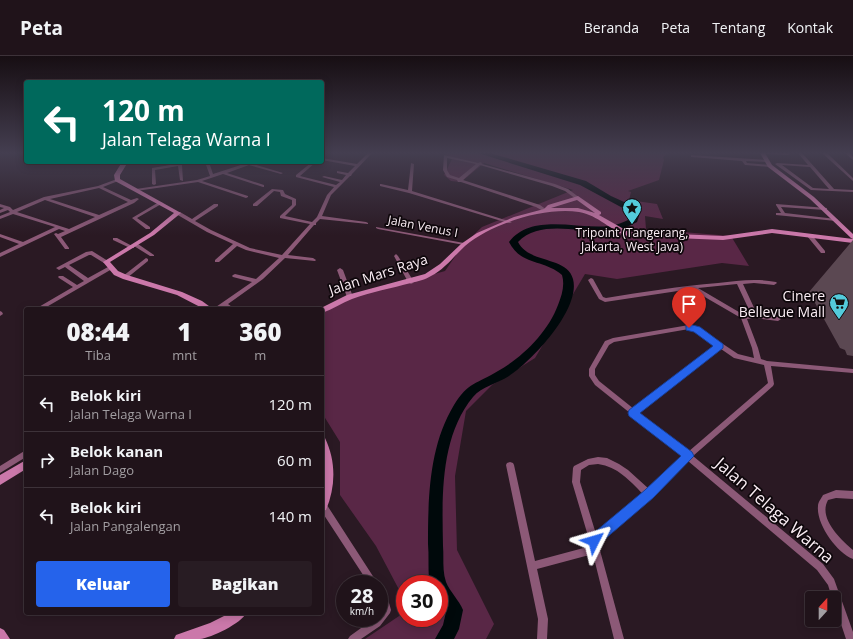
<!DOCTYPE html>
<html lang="id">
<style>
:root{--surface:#20131a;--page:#281c23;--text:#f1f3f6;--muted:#a29ea2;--line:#3d3239;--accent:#2563eb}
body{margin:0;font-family:"Open Sans",sans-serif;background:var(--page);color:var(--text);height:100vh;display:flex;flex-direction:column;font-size:15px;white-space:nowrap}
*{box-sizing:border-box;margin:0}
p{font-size:13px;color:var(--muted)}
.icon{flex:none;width:22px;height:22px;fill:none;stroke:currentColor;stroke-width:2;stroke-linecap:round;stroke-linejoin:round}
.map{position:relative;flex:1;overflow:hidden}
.sheet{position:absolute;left:24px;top:251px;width:300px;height:308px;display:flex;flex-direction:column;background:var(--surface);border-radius:4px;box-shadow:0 2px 10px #0003,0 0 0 1px var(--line)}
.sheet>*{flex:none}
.banner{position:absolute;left:24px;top:24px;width:300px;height:84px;border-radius:4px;box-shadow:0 2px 10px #0003,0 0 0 1px var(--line);background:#00695c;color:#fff;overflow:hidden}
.needle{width:26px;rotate:21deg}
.controls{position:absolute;left:805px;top:535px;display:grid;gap:8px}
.controls a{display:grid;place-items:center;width:36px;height:36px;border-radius:4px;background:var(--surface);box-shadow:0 2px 10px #0003,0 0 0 1px var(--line);font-size:20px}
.speed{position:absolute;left:336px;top:519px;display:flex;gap:8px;font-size:20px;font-weight:700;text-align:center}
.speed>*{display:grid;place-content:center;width:52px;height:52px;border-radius:50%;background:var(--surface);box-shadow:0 2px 10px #0003,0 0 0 1px var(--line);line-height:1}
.speed small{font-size:10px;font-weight:400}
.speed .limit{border:6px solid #d22;background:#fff;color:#111}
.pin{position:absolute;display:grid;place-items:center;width:34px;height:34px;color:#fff;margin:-41px -17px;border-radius:50% 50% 50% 0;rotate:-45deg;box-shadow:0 0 4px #0007}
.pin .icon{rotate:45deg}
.me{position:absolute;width:44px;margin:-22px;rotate:50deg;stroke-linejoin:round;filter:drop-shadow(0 0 3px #0008)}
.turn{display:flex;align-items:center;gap:14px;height:84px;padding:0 12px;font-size:18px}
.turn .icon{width:52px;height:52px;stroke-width:2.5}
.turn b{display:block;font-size:28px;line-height:34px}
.eta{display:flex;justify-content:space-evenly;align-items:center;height:68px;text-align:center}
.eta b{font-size:24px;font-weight:800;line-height:28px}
.action{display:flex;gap:8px;margin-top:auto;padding:8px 12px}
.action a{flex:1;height:46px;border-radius:4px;background:var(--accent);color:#fff;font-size:16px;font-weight:800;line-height:46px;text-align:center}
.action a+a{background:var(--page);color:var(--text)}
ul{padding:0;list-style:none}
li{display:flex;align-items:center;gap:12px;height:56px;padding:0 12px;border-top:1px solid var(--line)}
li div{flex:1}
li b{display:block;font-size:15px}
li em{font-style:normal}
header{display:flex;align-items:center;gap:24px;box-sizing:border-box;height:56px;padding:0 20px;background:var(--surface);border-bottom:1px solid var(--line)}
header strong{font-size:19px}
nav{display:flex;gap:22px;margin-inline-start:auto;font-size:14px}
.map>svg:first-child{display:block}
</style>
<header>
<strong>Peta</strong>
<nav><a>Beranda</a><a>Peta</a><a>Tentang</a><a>Kontak</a></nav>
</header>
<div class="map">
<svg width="853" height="583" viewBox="0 0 853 583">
<rect width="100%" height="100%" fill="#2a1923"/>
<path fill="#592746" d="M444,97H668L663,101L664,104L659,124L628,135L631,136L629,144L657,148L663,163L645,160L646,173L731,180L749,210L722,207L617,223L585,218L535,302L492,329L466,355L455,420L457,494L494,568L486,583H365L405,556V562H439V528H405V545L376,490L340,439V386L322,357V257L342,244L445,215L463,189L482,171L573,134L484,107L461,126L451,125L444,119L452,103Z"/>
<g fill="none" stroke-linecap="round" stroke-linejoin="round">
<path fill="#00090b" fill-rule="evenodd" d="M478,97H490L586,125L611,140L633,150L640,157L637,166C628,171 618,175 608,175C579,177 540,163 518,186C529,208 567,200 573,223C581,253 532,305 509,320C497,328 482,330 473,341C440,381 442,441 443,490C444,501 442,514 446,526C450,536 459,544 463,554L459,573L454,583H435L443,569L446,556L439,545V528H431L429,522C428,510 429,499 428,488C428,442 429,390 454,349C468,326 477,328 498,315C523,301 548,276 558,249C562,239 565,229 562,219C544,203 521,210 509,186C532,156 578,174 610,170C617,169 624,166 630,163L632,157L580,129Z"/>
<path fill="#8c5977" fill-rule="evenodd" d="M368,97H372L352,118L351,120H350L331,139L322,160L366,166L368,167V168L320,163L316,167V169H314L288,199L313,202L316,204L315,205L285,202L263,223L228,248L235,253H228L224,250L220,253H213L252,226L233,221L232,220L233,219L235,218L256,223L279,202L246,194L237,190L219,206H215V204L233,188L207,176L176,158V156H180L192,163L214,148H218V150L195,165L211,174L250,192L282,199L310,168L280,162V160L292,149V144L281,140L280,136L274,135L257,150H253V148L272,133L283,134L285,138L296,143V149L285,160L312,166L317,161L327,139L334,131L296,121V119L312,106H316L300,120L336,129L340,126L322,121L324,120L342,124L346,119L337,117V115L348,117L355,110L322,104V102L357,108Z
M746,97H789L790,98L788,99Z
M798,97H802L834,133L853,134V136L811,134L775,108L777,107L808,109ZM782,109L810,111L829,133L813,132Z
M822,97H827L853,122V125Z
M845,97H850L853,101V104Z
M444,99L478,107L481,106L482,108L555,128L568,133L580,142L576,143L565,135L552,130L480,109L463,124L540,149L547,154V155H543L536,151L461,126H458L457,124L447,121L443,114ZM447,102L476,108L459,122L450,119L447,114Z
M691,99L766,104L768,105L767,106L746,105L747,107L770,109L772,110L770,111L746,109H745L742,105L692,101H691Z
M188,106H197L182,109L183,125L180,124L178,110L155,114L156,128L154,129L152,128V112Z
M205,106H209L213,118L250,106H256L253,108L283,117L281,118L249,109L227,117L264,129V131H263L223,118L202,125L248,140V141L246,142L198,126L136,135L134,134L136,133L197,124L210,120Z
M411,107L414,108L412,135L512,166L510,167H508L409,137L380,130V128H381L408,134Z
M117,123L119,124L118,125L103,131L131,144L137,142L139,143L134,147L61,181L69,192V193H65L54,178L56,177L58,178L65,175L59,173L0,201V197L19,188L0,181V178L23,186L55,171L13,158L0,163V160L10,156L8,154L0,157V154L4,152L0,151V148L10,151L13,154L44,141L98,130ZM99,132L128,146L99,159L50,143ZM45,144L95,161L69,173L17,156Z
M159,146L163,147L137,162L150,171V173H146L132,162Z
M776,148L827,152V153L825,154L781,151L785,157L836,163L838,164L836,165L776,159V157H781L776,149Z
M376,171L464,187L466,188L464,189L378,173L376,172Z
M807,178H811L825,195V197H821L807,180Z
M113,182H117L134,191V192H130L113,184Z
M134,188H138L154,199V200H150L134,190Z
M92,195L108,205V207H104L91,199H89L69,209L88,222L108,211H112V213L43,253H36L37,252L73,231L59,222L58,221L59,220H63L77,229L84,225L65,211L59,214L56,212L86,196Z
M396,198L398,200L414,226L413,227L411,228L408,226L394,200Z
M146,202L148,203V205L127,222H123L122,221L123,220Z
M340,212L343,214L353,241L352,242H348L347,241L337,214Z
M591,222L593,223L603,241L606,242C643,236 680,230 718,227C737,225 756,222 776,226L777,227L774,229L754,227L743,228L757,258L778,261L781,263L778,265L755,262L747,263L758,292L761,303L767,305L853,313V317L771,310L774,328L773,330L693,400L823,508L834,523L853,576V583H846L834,547V542H832L828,529L817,514L688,405L652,441L598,487L624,583H614L593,498L537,513L548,563L547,583H537L538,563L506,409L507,407L510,406L513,407L514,409L535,505L591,490L572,426L573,412L574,410L588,403L598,401L607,402L619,408L628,414L649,433L683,400L633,360L631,359L630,357L595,329L589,320V313L605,285L613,282L689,269L699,272L738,298L754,302L752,292L741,262L691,233L605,246L599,243L588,224ZM737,228L751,258L744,259L698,232ZM689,273L695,275L716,290L634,353L599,325L595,319V313L609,289L614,286ZM721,293L734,302L764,309L768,327L688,396L639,356ZM598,408C618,411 629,424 643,438L596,478L580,426L581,414L589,409Z
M0,255L2,256L3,258L0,260Z
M26,394V401L0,417V410Z
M836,434L853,435V443L836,442L828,444C818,462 840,483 853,494V503C837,497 816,468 818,450C818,446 821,443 823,439Z
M322,445L325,446L378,528H369L322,456Z
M379,531L382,532L387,540L391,554L390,557L380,570L361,583H348L350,580L375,562H379V557L382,553L379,543Z"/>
<path fill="#cb78aa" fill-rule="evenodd" d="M760,97H765L772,109L814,141L853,178V183L851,182L810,143L768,111Z
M122,106H128L120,119V123L181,157L154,179L110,206L118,215L127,219L182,236L202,245L213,253H204L177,239L123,223L114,219L103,206L150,177L174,157L115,125L114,119Z
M578,140L601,156V158L599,159L629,176L723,180L772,173L853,183V187L772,177L723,184L628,180C611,175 598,159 579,156C544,151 493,167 465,190C454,200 445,213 431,220C425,224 418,225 411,227C392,232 371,236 352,243C342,247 333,253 322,257V253H319L347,239L425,218L440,208L461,188L477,177L514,161L544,153L548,149ZM577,144L595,157L578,152H551Z
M322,381L325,382C336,405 336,430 326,454L322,455V433L324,417Z
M26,404V413L0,429V419Z
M230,557H246C242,567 211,582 200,583C191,583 182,583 174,583L176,579L210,567Z
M0,572L4,574L10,583H0Z"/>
</g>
<path fill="#5b4852" d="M853,184V300L847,299L845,294L840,292L809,236Z"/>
<linearGradient id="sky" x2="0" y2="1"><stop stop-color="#170e13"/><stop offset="0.54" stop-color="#443e50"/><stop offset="1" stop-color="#443e50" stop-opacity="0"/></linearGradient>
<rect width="853" height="179" fill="url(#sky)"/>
<path fill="#2563eb" stroke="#184099" d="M689,268L700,271L723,288V292L640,357L692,396L694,400L653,442L598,489L594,491L590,489L588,485L590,480L645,434L681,400L629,360L628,357L629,354L713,290L694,276L686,274V269Z"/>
<defs>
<symbol id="sight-pin" viewBox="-11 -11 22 30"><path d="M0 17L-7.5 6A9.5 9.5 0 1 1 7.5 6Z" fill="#53cbdb" stroke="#0e070b"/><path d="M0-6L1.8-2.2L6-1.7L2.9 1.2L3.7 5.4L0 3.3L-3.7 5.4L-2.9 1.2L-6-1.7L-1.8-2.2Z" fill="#111"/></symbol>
<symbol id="supermarket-pin" viewBox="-11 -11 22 30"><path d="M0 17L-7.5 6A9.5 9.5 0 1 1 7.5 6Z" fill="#53cbdb" stroke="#0e070b"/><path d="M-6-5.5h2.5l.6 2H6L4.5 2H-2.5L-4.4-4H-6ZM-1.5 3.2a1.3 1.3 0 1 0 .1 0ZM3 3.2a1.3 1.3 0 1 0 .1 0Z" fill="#111"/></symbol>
</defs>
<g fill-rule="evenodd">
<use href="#sight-pin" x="621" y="141" width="22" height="30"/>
<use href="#supermarket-pin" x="828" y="236" width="22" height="30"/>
</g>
<g text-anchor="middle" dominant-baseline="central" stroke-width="3.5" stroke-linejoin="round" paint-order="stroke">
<g font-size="12" fill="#fbeef5" stroke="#0e070b">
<text transform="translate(423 170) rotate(11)">Jalan Venus I</text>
</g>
<g font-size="12" fill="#fbeef5" stroke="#0e070b">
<text x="632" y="176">Tripoint (Tangerang,<tspan x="632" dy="14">Jakarta, West Java)</tspan></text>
</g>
<g font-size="14" fill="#fbeef5" stroke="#0e070b">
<text transform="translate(378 218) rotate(-18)">Jalan Mars Raya</text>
</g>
<g font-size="14" fill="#fbeef5" stroke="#0e070b" text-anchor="end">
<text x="825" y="239">Cinere<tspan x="825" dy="16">Bellevue Mall</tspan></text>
</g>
<g font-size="17" fill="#fbeef5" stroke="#0e070b">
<text transform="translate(775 454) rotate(41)">Jalan Telaga Warna</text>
</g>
</g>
</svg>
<div class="controls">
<a><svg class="needle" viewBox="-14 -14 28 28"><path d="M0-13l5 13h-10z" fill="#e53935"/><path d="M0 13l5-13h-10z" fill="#a29ea2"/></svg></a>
</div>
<div class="speed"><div>28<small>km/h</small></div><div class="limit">30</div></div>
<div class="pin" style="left:689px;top:272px;background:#d93025"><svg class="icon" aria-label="arrive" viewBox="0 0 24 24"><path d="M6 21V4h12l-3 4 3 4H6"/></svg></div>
<svg class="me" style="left:594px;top:485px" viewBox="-20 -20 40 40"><path d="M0-17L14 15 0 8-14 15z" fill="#2563eb" stroke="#fff" stroke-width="4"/></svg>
<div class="banner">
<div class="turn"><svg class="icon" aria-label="left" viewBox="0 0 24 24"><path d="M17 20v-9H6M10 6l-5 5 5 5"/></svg><div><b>120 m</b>Jalan Telaga Warna I</div></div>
</div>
<section class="sheet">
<div class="eta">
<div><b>08:44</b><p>Tiba</p></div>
<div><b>1</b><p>mnt</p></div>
<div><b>360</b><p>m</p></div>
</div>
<ul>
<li><svg class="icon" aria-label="left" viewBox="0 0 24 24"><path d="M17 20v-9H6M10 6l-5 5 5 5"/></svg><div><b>Belok kiri</b><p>Jalan Telaga Warna I</p></div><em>120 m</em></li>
<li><svg class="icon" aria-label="right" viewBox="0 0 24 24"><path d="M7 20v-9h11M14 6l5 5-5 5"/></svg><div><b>Belok kanan</b><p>Jalan Dago</p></div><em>60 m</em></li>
<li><svg class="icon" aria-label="left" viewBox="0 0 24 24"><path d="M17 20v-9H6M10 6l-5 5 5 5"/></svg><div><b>Belok kiri</b><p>Jalan Pangalengan</p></div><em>140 m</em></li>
</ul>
<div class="action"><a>Keluar</a><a>Bagikan</a></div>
</section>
</div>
